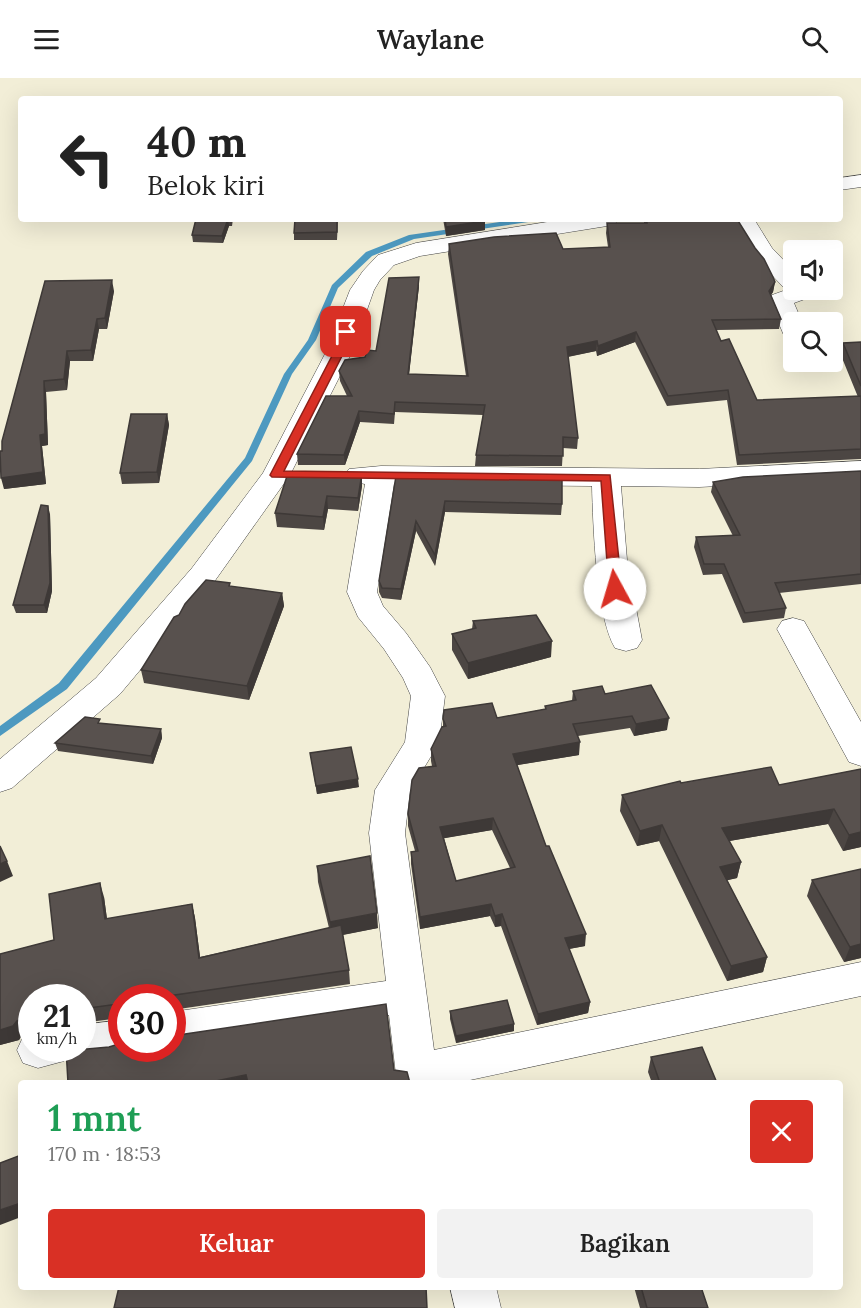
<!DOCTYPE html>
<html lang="id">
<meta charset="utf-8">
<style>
:root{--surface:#fff;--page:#f2f2f2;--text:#222;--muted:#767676;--accent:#d93025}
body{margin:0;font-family:Lora,serif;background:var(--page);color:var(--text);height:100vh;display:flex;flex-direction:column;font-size:22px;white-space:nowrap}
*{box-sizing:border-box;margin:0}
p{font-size:20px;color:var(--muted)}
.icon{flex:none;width:33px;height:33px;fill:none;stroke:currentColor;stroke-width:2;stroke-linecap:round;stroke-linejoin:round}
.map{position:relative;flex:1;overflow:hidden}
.details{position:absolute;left:18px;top:1002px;width:825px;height:210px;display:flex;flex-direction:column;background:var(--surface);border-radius:6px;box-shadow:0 6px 24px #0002}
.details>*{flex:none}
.guide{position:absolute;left:18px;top:18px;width:825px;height:126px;border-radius:6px;box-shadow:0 6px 24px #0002;background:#fff;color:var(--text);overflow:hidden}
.fabs{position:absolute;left:783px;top:162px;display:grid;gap:12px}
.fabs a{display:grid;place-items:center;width:60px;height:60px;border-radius:6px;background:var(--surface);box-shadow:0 6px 24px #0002;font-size:30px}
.speed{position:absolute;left:18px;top:906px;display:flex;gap:12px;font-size:30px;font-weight:700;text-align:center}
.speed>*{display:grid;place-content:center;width:78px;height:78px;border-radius:50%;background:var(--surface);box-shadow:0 6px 24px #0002;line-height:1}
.speed small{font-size:15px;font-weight:400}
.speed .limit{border:9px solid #d22;background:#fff;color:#111}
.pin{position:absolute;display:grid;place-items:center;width:51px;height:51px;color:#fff;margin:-26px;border-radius:12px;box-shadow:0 3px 9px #0006}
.me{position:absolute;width:66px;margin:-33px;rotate:354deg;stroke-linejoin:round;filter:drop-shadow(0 0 4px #0008)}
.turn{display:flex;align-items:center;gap:21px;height:126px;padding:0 30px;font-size:27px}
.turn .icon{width:78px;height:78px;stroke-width:2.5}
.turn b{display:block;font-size:42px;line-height:51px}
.round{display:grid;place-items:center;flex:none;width:63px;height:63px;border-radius:6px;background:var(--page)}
.headline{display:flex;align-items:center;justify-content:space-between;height:102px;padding:0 30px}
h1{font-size:36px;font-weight:600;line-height:45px;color:#1e9e55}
.action{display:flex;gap:12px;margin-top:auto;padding:12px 30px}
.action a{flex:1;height:69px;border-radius:6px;background:var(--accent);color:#fff;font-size:24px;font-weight:600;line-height:69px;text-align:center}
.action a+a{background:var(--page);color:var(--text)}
header{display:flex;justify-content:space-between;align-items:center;height:78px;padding:0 30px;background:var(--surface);font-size:27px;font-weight:600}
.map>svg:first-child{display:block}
</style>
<header><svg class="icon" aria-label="menu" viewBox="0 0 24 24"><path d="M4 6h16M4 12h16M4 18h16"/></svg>Waylane<svg class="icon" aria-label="search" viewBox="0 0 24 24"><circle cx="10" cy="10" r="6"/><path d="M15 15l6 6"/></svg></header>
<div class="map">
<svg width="861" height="1230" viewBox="0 0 861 1230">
<rect width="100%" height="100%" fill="#fefcf5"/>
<path fill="#f2eed7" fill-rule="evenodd" d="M0,0H861V1230H0ZM21,21H840V141H21ZM794,172H832V212H794ZM794,244H832V284H794ZM32,920H82V970H32ZM122,920H172V970H122ZM21,1005H840V1209H21Z"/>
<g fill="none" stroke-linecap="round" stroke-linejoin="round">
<path fill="#4d99c0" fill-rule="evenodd" d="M520,141H539L535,143L414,161L372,178L338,210L316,262L292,296L252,383L67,611L0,658V648L59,605L245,380L284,296L308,262L332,207L366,174L409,157Z"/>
<defs>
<path id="street" d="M861,97V109L840,112V100Z
M566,141H618L615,146L607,148L420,178L394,187L380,202L374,212L352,274L290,397L214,504L120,616L12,710L0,714V681L96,600L192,490L263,395L326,274L350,212L363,193L378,177L416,165Z
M732,141H754L772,170L794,193V212H810L805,221L794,225L802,244H794V262L785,260L769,222L772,217L786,212L755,179Z
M861,383V401L699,409L621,408L627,482L642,562L637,570L626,573L615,570C596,539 593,446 592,408L394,406L377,514L383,528L406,555L430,589L445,618L439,665L410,713L405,755L434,972L861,884V918L456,1005H397L389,937L172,970V934L386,903L369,755L375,712L405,664L411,618L403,600L384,571L358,539L347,514L365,406L349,403L345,397L349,391L381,388L699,391Z
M793,540L804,543L861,644V688L849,684L777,551L782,543Z
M122,942V970H138C125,982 80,987 67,976L64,983L38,990L23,985L17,972L23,959L32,956V970H82V947Z
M450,1209H496L501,1230H455Z"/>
</defs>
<use href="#street" stroke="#434343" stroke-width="1"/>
<use href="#street" fill="#fff" fill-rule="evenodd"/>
</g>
<path fill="#4c4643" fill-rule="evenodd" d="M196,141H233L232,148H229L223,165L193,164L192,157Z
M295,141H338L337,162H294V155Z
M443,141H484L485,143V152L446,158Z
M644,141H737L775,204L773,214L771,217L781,241L779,251L716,252L721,263L757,322L858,319L840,275L843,265L861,264V381L737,387L727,322L667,328L635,264L597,278L596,273L568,279L578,360L577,371L563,370L562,388H475L476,377L483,337L395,334L394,346L360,344L345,387H298L297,376L347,318L340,303L339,293L376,273L419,208L409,296L466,298L448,176L449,166L563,171L608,169L606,155L607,145H644Z
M45,203L114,213L107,251H99L93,283H70L67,312L46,314L48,367L42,368L46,406L4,411L2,373Z
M167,336L169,347L159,405L122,406L120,395Z
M861,393V506L779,515L786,530L784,540L743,545L722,496L703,497L694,469L696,459L733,458L711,414L713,404Z
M362,395V408L358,433L328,431L324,452L277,449L275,435Z
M396,398L562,426L561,437L445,434L435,488L416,453L401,522L382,520L379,514V503Z
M50,436L52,513L47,535H16L13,527Z
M231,509L282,515L284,528L249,622L144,605L141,592L179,537Z
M473,543L551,579L468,601L452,572V556L472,551Z
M573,613L605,616L667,652L634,658L630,650L578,658L579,677L517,687L546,768L585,868L569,871L590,924L588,935L537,947L501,848L495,849L490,838L420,851L411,786V774L415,773L408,748V736L432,688L431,683V671L443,649V641L497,640L545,631V628L572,623ZM492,752L510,790L456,803L444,760Z
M161,651L162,660L153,686L58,673L55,665Z
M310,675L359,709L317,716Z
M861,691V769L843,773L828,746L729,763L741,784L737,800L727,802L767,879L763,894L727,903L659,763L637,768L620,733L622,717L681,705L779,707Z
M317,788L378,850L343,857L349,892L350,906L172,932V920H122V959L120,954V940L82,945V920H32V954L22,957L19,962L0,967V876L54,862L104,819L107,841L192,826L195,840L200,879L329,850L318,804Z
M861,791V880L844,884L807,818L812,802Z
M450,933L514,953L456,965L450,941Z
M651,979L717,1005H652L648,994Z
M634,1209H701L708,1230H640Z"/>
<path fill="#3e3937" d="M228,141L229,148L223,165L222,158Z
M485,143V152L446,158V149Z
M419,199V208L408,306V296Z
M112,202L114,213L107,251L105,240Z
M775,204L773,214L767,223L769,213Z
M97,241L99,251L93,283L91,272Z
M636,254L635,264L597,278L598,268Z
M597,263L596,273L566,279L567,269Z
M67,273L70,283L67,312L64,301Z
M44,303L46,314L48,367L42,368L46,406L4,411L1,400Z
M359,333L360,344L345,387L344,377Z
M167,336L169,347L159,405L157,394Z
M362,395V408L358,433V420Z
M327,418L328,431L324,452L323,439Z
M445,423V434L435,488V477Z
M48,428L50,436L52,513L47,535L44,527Z
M416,443V453L401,522V511Z
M282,515L284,528L249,622L247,608Z
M552,563L551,579L468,601V585Z
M669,640L667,652L634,658L636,646Z
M161,651L162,660L153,686L151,678Z
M580,664L579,677L512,688L513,676Z
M358,701L359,709L317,716L316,708Z
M834,731L828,746L718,765L722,750Z
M493,740L492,752L440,761V749Z
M662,747L659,763L637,768L640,753Z
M861,754V769L843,773L849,757Z
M7,783L13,798L0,804V786Z
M741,784L737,800L716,805L720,789Z
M100,805L104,819L109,856L105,841Z
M192,826L195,840L202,894L199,880Z
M491,826L490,838L420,851V839Z
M377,835L378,850L331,859L330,844Z
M502,836L501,848L495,849V838Z
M586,856L585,868L563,872L565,860Z
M861,866V880L844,884L850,869Z
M767,879L763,894L727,903L731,888Z
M590,924L588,935L537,947L538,936Z
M26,940L31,954L22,957L19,962L0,967V952L17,943Z
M514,946V953L456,965V958Z
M246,997L248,1005H206Z
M21,1125V1139L0,1147V1132Z"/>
<path fill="#58514e" stroke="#3e3937" stroke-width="1.5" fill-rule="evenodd" d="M196,141H228L222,158L192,157Z
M295,141H337V154L294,155Z
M445,141H484L485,143L446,149Z
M646,141H737L755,170L764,181L773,199L775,204L769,213L781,241L712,242L721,263L729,261L757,322L861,318V371L739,377L728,312L668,318L636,254L598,268L597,263L567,269L578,360L563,359V378L476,377L485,327L395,324L394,336L359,333L344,377L297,376L326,318H352L339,293L345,282L365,279L367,272L376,273L389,200L419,199L408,296L468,298L449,166L494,159L556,155L563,171L610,169L607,145H647Z
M112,202L105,240L97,241L91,272L67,273L64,301L44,303L45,356L40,357L43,394L1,400L0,373H2V363L45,203Z
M861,264V308L843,265Z
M131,336H167L157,394L120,395Z
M861,393V496L775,505L786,530L745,535L724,486H704L696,459L740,457L713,404L743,399Z
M288,395H362L358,420L327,418L323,439L275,435Z
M396,398L562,399V426L445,423L435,477L416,443L401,511L382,510L379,503Z
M41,427L48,428L50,505L44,527H13Z
M206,502L230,505L229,508L282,515L247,608L141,592L174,539L179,537L185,526Z
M536,537L552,563L468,585L452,556L476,550L473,543Z
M651,607L669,640L636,646L632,638L573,646L580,664L513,676L546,768H549L586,856L565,860L590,924L538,936L502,836L495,838L491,826L420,839L411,774L418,773L408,736L412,702L419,690L436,688L431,671L442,649L446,648L443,641L444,632L492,625L497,640L546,631L545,628L576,622L573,613L602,608L605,616ZM493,740L515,789L456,803L440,749Z
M85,639L100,641L98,645L161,651L151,678L55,665Z
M351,669L358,701L316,708L310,675Z
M771,689L779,707L861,691V754L849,757L834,731L722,750L741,784L720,789L767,879L731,888L662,747L640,753L622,717L680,703L681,705Z
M0,768L7,783L0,786Z
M370,778L377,835L330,844L317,788Z
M861,791V866L850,869L812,802Z
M100,805L105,841L192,826L199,880L341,847L349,892L168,918L167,920H122V954H120V928L118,926L82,931V920H32V943L29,944L26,940L17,943L13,948L0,952V876L54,862L49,816Z
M507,922L514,946L456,958L450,933Z
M386,926L394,992L407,994L410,1005H248L246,997L206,1005H68L66,970H82L87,971L109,969L122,965V970H172V958Z
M702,969L717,1005H660L651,979Z
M21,1077V1125L0,1132V1085Z
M119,1209H426L427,1230H114Z
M641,1209H701L708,1230H647Z"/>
<path fill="#d93025" stroke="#8d1f18" stroke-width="1.5" d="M346,250L352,254L344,274L284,393L610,397L622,511L620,514H611L609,511L601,403L272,399L270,397L334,274L341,254Z"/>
</svg>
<div class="fabs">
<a><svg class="icon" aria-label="sound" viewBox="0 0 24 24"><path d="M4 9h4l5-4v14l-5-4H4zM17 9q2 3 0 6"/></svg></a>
<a><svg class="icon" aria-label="search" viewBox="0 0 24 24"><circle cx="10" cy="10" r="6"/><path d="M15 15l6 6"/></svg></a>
</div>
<div class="speed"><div>21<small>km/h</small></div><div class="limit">30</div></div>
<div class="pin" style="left:346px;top:254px;background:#d93025"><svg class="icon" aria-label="arrive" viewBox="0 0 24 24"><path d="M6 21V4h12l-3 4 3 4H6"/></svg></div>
<svg class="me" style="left:615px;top:511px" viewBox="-20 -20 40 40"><circle r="19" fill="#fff"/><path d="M0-13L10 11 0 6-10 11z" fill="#d93025"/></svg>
<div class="guide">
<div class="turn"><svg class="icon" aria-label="left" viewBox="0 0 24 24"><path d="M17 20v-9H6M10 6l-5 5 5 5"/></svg><div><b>40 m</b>Belok kiri</div></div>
</div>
<section class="details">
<div class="headline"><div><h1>1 mnt</h1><p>170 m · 18:53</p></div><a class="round" style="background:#d93025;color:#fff"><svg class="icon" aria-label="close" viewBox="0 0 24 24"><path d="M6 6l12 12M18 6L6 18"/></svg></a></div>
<div class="action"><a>Keluar</a><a>Bagikan</a></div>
</section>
</div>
